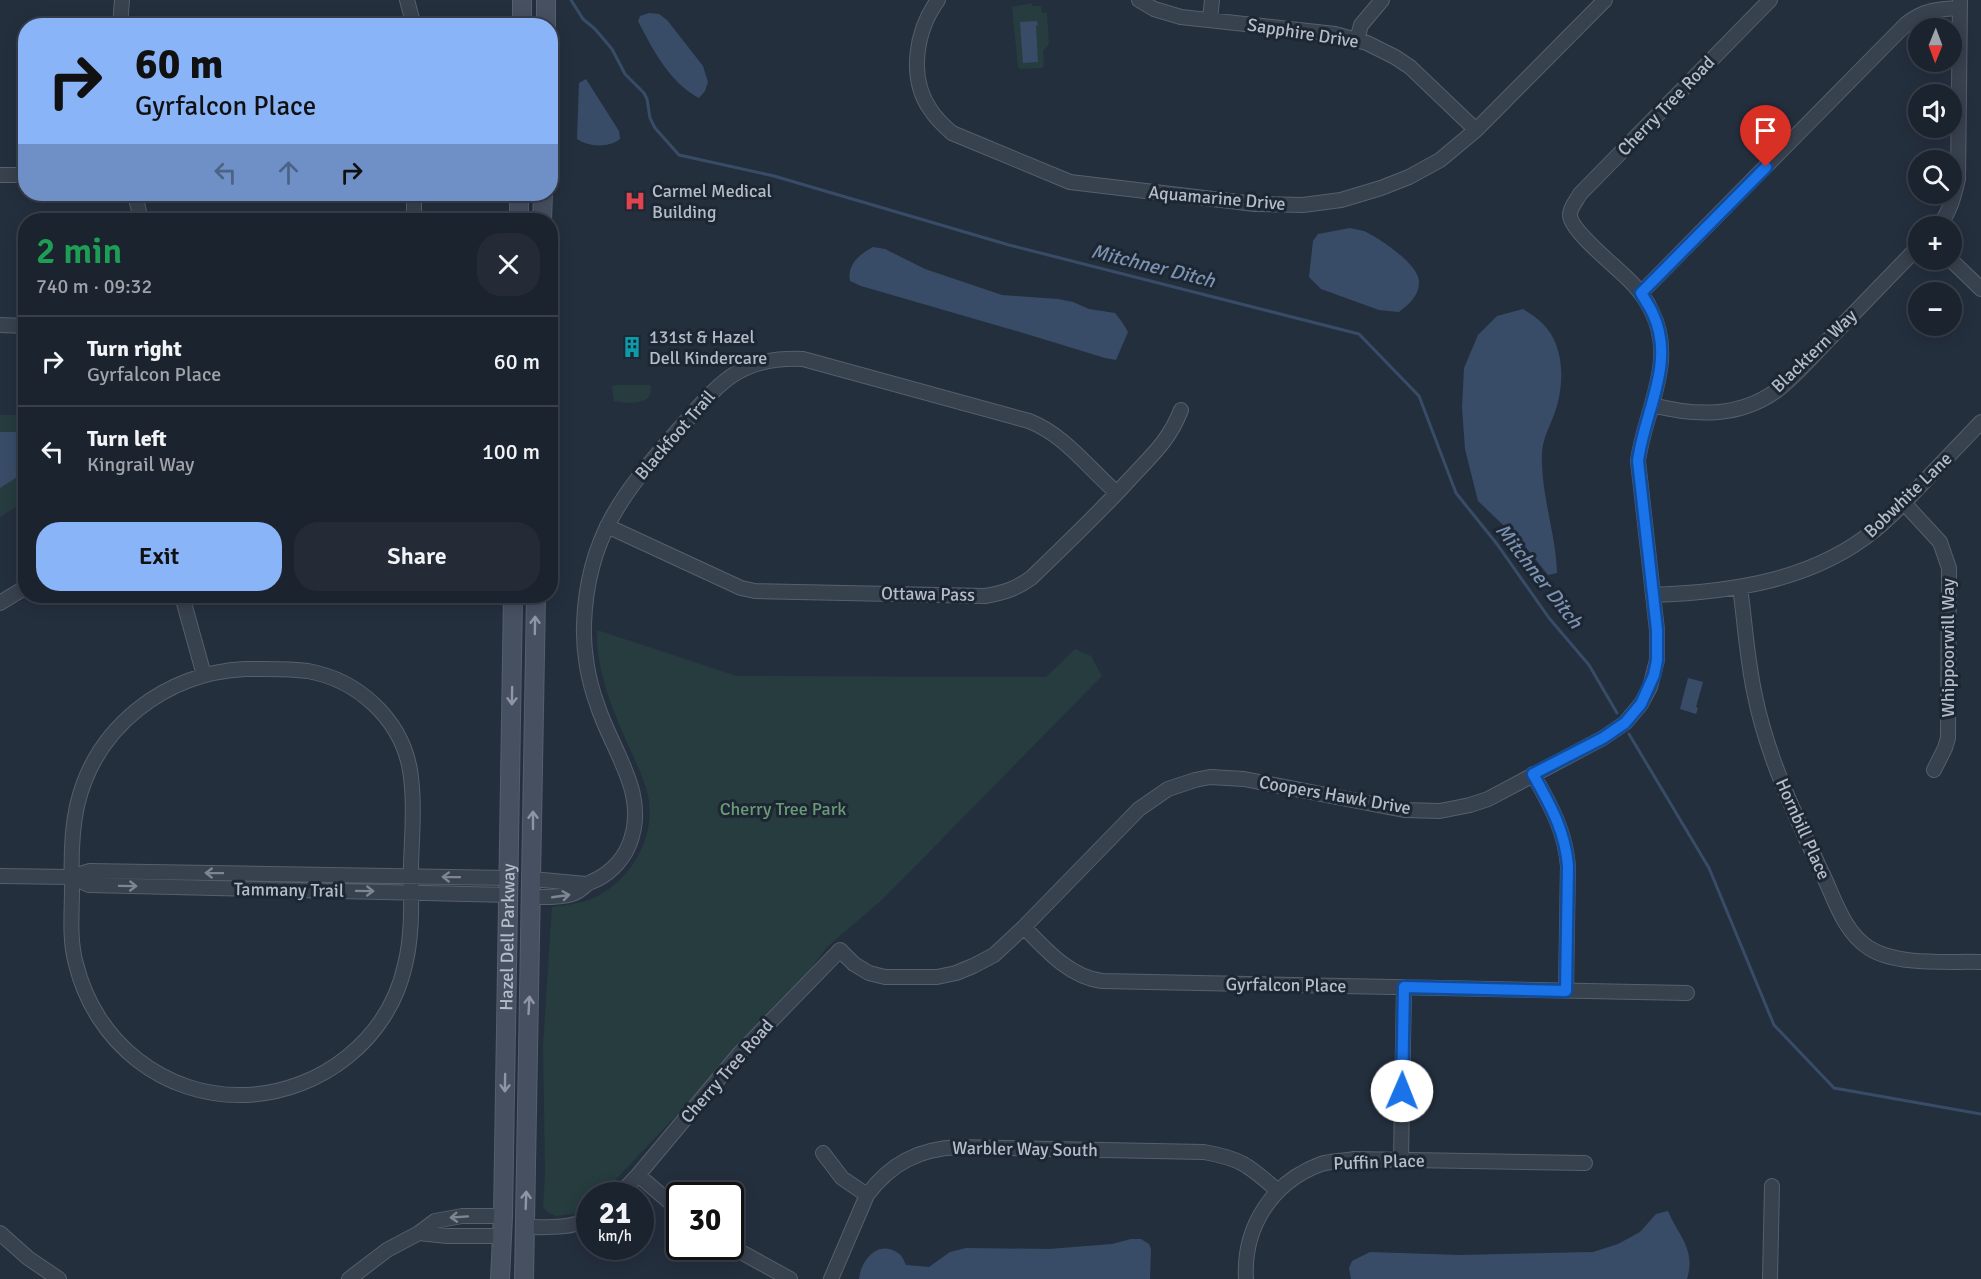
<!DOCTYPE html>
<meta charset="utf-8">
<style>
:root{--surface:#1b232e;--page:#242b36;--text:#f1f3f6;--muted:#a0a4aa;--line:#39404a;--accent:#8ab4f8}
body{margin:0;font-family:Signika,sans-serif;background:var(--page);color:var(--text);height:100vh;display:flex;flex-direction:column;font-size:22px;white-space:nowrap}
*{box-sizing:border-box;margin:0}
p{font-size:20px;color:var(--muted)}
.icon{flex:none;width:33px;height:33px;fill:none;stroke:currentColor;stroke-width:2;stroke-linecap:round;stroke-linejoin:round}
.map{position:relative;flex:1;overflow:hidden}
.drawer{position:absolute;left:18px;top:213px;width:540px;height:390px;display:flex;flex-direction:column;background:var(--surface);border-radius:24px;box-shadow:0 3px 15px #0003,0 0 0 2px var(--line)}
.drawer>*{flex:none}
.top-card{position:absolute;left:18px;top:18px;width:540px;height:183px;border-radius:24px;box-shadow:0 3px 15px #0003,0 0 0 2px var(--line);background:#8ab4f8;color:#111;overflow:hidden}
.needle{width:39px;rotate:181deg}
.controls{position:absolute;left:1908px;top:18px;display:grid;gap:12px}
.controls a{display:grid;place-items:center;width:54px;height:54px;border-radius:50%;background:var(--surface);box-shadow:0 3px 15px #0003,0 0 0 2px var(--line);font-size:30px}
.speed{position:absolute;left:576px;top:1182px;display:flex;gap:12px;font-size:30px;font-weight:700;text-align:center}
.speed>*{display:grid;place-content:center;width:78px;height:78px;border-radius:50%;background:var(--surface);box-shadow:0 3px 15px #0003,0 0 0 2px var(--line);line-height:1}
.speed small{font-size:15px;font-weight:400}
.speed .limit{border:3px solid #111;border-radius:9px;background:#fff;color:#111}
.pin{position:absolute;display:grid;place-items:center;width:51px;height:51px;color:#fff;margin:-62px -26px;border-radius:50% 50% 50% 0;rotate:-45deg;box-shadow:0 0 6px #0007}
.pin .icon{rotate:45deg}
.me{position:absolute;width:66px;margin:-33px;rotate:1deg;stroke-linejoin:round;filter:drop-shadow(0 0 4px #0008)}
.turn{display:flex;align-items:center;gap:21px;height:126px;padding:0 18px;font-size:27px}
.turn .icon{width:78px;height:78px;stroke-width:2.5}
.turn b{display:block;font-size:42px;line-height:51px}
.lanes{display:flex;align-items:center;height:57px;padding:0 18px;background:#0003;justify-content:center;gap:30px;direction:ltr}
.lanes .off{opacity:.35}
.round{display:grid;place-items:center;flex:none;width:63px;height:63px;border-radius:24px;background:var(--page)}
.headline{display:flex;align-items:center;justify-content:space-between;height:102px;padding:0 18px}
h1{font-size:36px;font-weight:600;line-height:45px;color:#1e9e55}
.cta{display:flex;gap:12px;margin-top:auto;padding:12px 18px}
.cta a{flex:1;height:69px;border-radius:24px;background:var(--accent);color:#111;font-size:24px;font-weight:600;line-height:69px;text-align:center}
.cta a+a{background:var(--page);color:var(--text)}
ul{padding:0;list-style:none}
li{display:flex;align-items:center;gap:18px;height:90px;padding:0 18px;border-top:2px solid var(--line)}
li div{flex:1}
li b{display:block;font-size:22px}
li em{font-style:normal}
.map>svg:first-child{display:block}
</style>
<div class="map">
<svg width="1981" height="1279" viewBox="0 0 1981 1279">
<rect width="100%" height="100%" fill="#242f3e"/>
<path fill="#263c3f" d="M1032,3V6H1041L1042,13H1047L1049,44L1043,51L1044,65L1042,68L1021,69L1018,67L1012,7Z
M617,385H650C656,406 627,404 614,401L612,386Z
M0,415H26L25,501L0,517Z
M597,630L737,676L1046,677L1075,649L1091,656L1102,676L884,898L827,947L795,990L604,1192L600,1195L590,1196L589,1205L577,1213L556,1216L547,1212L543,1207L545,1174L543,1045L552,907C564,905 577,904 589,900C632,883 660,833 646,788C642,775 636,762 630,749C613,711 596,673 597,630Z"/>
<path fill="#394c67" d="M649,13L659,14L667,20L703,66L708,82L705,91L699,98C670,83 653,50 638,21L640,16Z
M1037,21L1038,25L1036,26L1038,62L1023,63L1020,22Z
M586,79L619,131L620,139C609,148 589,147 577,139L579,83Z
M1350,228C1354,229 1359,230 1364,231C1379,238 1419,264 1419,282C1419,296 1409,304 1399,312L1379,310L1321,289L1309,277L1313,241L1318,234Z
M873,247L885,249L925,269L1002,295L1058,299L1073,302L1089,309L1115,313L1122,322L1128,332L1116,360L1105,358L1020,332L861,286L850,281C847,264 860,254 873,247Z
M1523,309C1529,313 1536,317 1541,322C1565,344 1565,383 1555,412C1547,434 1541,440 1542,464C1543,501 1556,536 1557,573L1548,575L1524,545L1478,501L1465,449L1462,408L1464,368L1478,335L1497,316Z
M0,432H26L25,472L0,488Z
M1688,678L1703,682L1696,707L1698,708L1696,714L1680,709Z
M1668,1211C1679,1237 1696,1249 1687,1279H1351L1349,1268L1352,1261L1370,1252L1460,1255L1593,1252L1618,1244L1640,1232L1656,1214Z
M1131,1239H1141L1149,1244L1151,1249L1150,1279H859C861,1260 878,1239 898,1253C902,1255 904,1261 906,1265L929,1267L950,1252L966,1248L1049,1249L1112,1244Z"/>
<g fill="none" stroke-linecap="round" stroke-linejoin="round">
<path stroke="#394c67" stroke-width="3" d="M571,0L583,19L595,29L612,49L625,74L644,93L647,99L650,118L655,128L679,155L774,176L1009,245L1359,334L1419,396L1456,493L1497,544L1549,618L1589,665L1617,713
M1629,734L1709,868L1774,1025L1834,1088L1981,1114"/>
<defs>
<path id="minor" d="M407,0L414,26
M938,0C916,30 908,77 930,109C936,119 944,126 952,133L1070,182L1255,204L1303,205L1341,200L1381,188L1409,177L1440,160L1476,130L1605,0
M1139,0L1154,9L1181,17L1335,34L1367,43L1395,57L1410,67L1476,130
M1210,19L1212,0
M120,26L122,0
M1357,40L1361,25L1382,0
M0,175H26
M135,194L141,220
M414,220V194
M1938,226C1950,213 1954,196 1958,179L1960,0
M1951,260L1981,289
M1641,293L1906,24C1924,10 1938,9 1960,8
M0,325L26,326
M1652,405C1695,416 1738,418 1776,391C1796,376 1814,354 1832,336C1861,306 1890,276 1918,247
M1904,503L1940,542L1949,568L1948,738L1945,748L1934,770
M607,526L741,588L755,591L985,596C1003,593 1016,589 1031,578C1064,546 1098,514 1129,480C1151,456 1169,441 1181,410
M1740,587C1745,623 1747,660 1755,696C1768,759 1796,817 1823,875C1835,900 1844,932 1869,948C1897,966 1948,961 1981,962
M1653,595C1732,592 1813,581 1876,529C1891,517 1905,502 1918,488C1939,466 1960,444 1981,422
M182,596L204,675
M0,603L26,587
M245,669C265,669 287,668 308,671C358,680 401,719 410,770C415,801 412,834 411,865C411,898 413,933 405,965C389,1039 321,1092 246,1095C164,1098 95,1042 76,964C69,939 72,913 72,888C71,861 71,833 77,806C95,727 165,673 245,669Z
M1533,774C1550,805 1565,830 1568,866L1566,991
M0,876L71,877L90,871L509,878
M71,877L89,885L509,895
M532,879L586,884
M531,897C545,897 559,898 572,894C580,892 584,885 591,882C607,876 622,862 629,845C650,794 612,752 597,704C588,680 583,650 584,624C587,536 624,492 679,429C719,384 738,356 803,359L1029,421C1065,435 1088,468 1117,493
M1024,927C1046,950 1070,977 1102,981L1687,993
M823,1153L842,1178L867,1195
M1401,1159L1404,987
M638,1175L680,1211
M618,1196L638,1175L740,1053L840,950L854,964L869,973L885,977H937L956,973L973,966L994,955L1024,927L1139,809L1168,789L1195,780L1210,777L1244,779L1404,810L1440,811L1470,805L1488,799L1603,738L1625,723L1641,704L1650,687L1657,660V630L1638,461C1644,412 1677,362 1652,312C1647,301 1640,291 1631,282C1619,269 1570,231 1570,215C1570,207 1577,200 1580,194L1770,0
M524,1227C546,1227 569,1229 590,1219
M0,1233L28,1258L59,1279
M419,1233L447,1236H502
M730,1246L790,1279
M349,1279L387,1250L419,1233L435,1221L462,1216H503
M831,1279L867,1195C891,1163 919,1149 958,1147L1204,1152C1243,1159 1249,1166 1278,1191
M1246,1279C1243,1227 1272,1182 1321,1164C1331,1161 1343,1161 1353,1159L1585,1163
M1770,1279L1772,1186"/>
<g id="secondary">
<path d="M522,26V0"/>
<path d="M546,26V0"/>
<path d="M519,220V194"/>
<path d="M542,220L543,194"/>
<path id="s1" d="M500,1279L503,1216L513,596"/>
<path d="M524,1279L536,596"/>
</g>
</defs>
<use href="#minor" stroke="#565f6c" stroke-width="16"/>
<use href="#secondary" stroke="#565f6c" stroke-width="20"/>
<use href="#minor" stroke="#38414e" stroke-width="14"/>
<use href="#secondary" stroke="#465061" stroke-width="18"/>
</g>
<defs><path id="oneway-shaft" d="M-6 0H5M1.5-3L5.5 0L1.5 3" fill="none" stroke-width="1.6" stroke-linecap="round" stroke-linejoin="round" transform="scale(1.5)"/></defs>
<g stroke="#8e96a5">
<use href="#oneway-shaft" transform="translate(535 625) rotate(-89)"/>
<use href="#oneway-shaft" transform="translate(512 696) rotate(91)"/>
<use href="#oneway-shaft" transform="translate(533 820) rotate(-90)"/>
<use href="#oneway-shaft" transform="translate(529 1005) rotate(-87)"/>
<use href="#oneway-shaft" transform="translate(505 1083) rotate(91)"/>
<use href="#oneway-shaft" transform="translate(526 1200) rotate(-88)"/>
</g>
<g stroke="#7c8592">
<use href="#oneway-shaft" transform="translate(214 873) rotate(-179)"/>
<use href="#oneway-shaft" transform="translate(451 877) rotate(-179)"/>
<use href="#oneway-shaft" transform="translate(128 886) rotate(1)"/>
<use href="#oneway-shaft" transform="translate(365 891) rotate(1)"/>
<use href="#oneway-shaft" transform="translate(561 896) rotate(-8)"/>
<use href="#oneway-shaft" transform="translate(459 1217) rotate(176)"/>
</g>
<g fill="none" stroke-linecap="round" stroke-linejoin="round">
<defs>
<path id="route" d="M1402,1091L1404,987L1566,991L1568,866C1565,830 1550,805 1533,774L1603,738L1625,723L1641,704L1654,675L1657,660V630L1638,461C1644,412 1676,363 1653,314C1650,307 1645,300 1641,293L1766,167"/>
</defs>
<use href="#route" stroke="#114b97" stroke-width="15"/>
<use href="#route" stroke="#1a73e8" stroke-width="10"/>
</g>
<defs>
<symbol id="hospital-bare" viewBox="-9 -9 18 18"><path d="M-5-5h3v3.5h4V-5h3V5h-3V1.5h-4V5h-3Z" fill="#e0444e" stroke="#1d2633" stroke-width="2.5" paint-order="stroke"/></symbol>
<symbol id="building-bare" viewBox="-9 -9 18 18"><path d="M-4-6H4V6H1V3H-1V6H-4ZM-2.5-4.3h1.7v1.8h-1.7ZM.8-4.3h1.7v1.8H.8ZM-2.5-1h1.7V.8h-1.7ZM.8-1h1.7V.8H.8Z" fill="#0f9aa8" stroke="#1d2633" stroke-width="2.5" paint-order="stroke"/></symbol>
</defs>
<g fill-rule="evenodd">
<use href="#hospital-bare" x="620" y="186" width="30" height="30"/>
<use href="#building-bare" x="617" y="332" width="30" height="30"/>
</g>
<g text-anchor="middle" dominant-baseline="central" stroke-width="6" stroke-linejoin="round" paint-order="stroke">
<g font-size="18" fill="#b4bcc9" stroke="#1d2633">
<text transform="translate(1303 33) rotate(9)">Sapphire Drive</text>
<text transform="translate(1666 106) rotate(-46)">Cherry Tree Road</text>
<text transform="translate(1217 198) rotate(5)">Aquamarine Drive</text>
<text transform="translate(1814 351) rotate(-44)">Blacktern Way</text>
<text transform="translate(675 435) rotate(-49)">Blackfoot Trail</text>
<text transform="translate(1908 495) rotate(-44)">Bobwhite Lane</text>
<text transform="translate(928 594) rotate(1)">Ottawa Pass</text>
<text transform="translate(1948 648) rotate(-90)">Whippoorwill Way</text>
<text transform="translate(1335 795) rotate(10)">Coopers Hawk Drive</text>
<text transform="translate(1803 829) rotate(66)">Hornbill Place</text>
<text transform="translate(289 890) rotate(1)">Tammany Trail</text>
<text stroke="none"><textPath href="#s1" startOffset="342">Hazel Dell Parkway</textPath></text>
<text transform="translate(1286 985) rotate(1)">Gyrfalcon Place</text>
<text transform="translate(727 1071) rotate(-49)">Cherry Tree Road</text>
<text transform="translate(1025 1149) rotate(1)">Warbler Way South</text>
<text transform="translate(1379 1162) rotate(-2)">Puffin Place</text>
</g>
<g font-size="18" fill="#b4bcc9" stroke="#1d2633" text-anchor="start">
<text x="652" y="191">Carmel Medical<tspan x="652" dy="21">Building</tspan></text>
<text x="649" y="337">131st &amp; Hazel<tspan x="649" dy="21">Dell Kindercare</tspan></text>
</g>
<g font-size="18" fill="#6b9a76" stroke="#1d2633">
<text x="783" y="809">Cherry Tree Park</text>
</g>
<g font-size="20" font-style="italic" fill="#7c92b1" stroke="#1d2633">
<text transform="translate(1153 266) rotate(14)">Mitchner Ditch</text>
<text transform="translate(1539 576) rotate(52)">Mitchner Ditch</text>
</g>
</g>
</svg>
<div class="controls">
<a><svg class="needle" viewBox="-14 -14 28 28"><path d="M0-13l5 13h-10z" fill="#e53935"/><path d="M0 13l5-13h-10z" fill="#a0a4aa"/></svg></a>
<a><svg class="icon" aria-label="sound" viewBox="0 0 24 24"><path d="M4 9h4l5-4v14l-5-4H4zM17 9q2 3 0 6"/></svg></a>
<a><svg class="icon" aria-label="search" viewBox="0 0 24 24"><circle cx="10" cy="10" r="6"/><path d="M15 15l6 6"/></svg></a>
<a>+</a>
<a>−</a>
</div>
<div class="speed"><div>21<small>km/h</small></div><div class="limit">30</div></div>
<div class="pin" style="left:1766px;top:167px;background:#d93025"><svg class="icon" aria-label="arrive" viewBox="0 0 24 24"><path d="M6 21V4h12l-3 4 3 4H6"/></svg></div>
<svg class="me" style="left:1402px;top:1091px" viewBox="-20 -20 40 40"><circle r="19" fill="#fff"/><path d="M0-13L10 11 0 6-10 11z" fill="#1a73e8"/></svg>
<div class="top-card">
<div class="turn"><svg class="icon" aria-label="right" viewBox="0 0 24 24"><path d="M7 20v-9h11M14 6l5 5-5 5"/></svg><div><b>60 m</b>Gyrfalcon Place</div></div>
<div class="lanes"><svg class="icon off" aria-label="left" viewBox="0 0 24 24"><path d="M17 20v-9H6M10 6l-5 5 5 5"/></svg><svg class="icon off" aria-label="ahead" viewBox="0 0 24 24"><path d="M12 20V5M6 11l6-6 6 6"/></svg><svg class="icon" aria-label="right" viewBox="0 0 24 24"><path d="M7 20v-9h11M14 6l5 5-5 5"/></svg></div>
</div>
<section class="drawer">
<div class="headline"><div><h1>2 min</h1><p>740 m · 09:32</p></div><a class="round"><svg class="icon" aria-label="close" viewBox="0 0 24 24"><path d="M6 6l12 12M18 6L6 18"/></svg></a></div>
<ul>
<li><svg class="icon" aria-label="right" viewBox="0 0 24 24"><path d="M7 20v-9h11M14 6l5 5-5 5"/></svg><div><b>Turn right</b><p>Gyrfalcon Place</p></div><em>60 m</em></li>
<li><svg class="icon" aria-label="left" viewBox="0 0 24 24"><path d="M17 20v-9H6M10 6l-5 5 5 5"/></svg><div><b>Turn left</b><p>Kingrail Way</p></div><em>100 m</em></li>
</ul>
<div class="cta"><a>Exit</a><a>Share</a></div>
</section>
</div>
